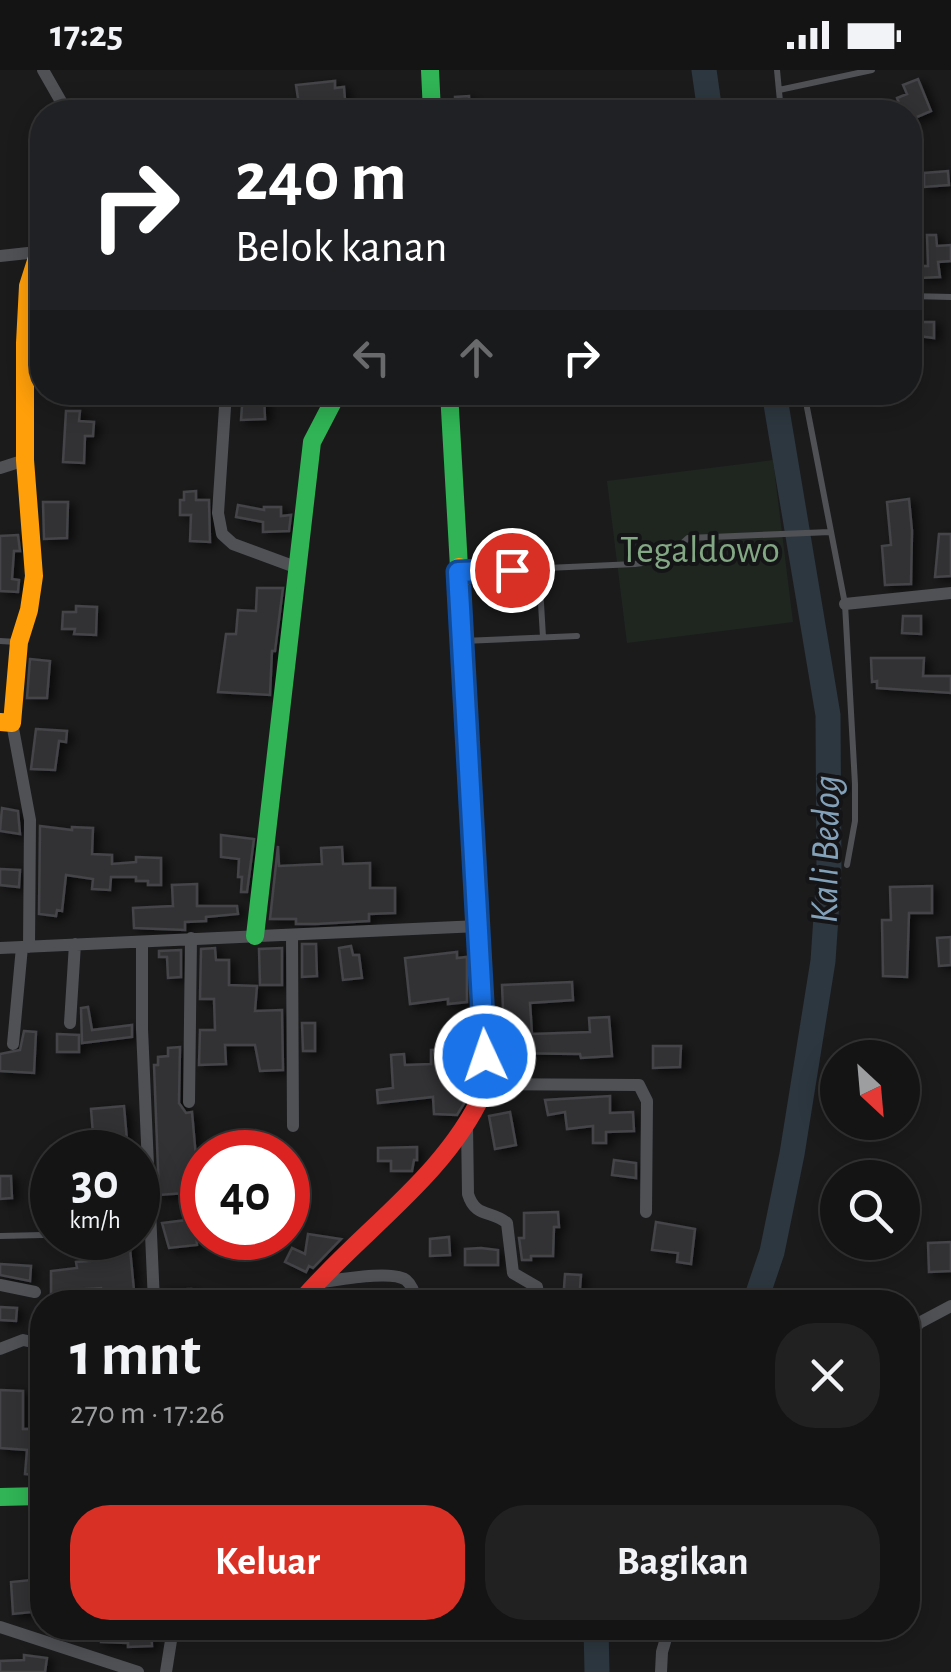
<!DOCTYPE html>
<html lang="id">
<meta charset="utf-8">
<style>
:root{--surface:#141415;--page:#212122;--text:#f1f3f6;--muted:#9d9ea0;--line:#333334;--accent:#d93025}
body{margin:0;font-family:"Alegreya Sans",sans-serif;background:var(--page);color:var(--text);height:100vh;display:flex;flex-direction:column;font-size:38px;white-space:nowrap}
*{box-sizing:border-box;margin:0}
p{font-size:32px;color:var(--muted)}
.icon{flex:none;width:55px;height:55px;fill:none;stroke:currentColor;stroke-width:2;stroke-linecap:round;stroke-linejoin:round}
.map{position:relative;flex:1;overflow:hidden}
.sheet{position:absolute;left:30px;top:1220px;width:890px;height:350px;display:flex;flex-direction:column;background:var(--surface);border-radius:40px;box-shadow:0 5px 25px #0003,0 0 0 2px var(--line)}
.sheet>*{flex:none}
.hud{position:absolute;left:30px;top:30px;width:892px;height:305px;border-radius:40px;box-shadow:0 5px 25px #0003,0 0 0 2px var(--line);background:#202124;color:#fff;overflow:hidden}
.needle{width:65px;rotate:154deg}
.buttons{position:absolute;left:820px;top:970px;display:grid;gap:20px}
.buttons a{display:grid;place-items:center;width:100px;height:100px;border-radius:50%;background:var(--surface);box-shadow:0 5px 25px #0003,0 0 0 2px var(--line);font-size:50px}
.speed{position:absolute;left:30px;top:1060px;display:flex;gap:20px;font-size:50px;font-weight:700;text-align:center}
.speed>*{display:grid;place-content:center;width:130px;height:130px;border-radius:50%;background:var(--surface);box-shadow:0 5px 25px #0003,0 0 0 2px var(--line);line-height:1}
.speed small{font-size:25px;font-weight:400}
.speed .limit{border:15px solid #d22;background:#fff;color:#111}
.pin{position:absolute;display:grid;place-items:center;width:85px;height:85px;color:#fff;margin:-42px;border:5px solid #fff;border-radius:50%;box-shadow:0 2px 10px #0007}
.me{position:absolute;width:110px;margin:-55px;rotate:357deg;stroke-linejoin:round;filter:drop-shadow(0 0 8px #0008)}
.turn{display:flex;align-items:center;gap:35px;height:210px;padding:0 40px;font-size:45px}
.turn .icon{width:130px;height:130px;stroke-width:2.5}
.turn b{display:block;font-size:70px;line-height:85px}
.lanes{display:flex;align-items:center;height:95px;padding:0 40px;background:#0003;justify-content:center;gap:50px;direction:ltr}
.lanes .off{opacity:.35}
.round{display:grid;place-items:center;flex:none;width:105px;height:105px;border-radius:40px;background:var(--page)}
.head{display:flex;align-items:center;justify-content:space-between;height:170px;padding:0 40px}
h1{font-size:60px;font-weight:700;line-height:75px}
.button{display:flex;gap:20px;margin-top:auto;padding:20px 40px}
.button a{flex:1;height:115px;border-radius:40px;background:var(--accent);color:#fff;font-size:40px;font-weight:700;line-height:115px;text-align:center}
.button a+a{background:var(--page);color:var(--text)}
.status{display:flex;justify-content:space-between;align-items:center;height:70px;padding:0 50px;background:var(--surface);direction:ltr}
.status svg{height:28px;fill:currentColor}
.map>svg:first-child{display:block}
</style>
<div class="status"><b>17:25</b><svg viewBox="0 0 49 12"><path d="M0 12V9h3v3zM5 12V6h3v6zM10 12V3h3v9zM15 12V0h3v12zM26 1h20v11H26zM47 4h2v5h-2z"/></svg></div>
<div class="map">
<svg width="951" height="1602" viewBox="0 0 951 1602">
<defs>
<filter id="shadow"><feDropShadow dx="5.5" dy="3" stdDeviation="5" flood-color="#0009"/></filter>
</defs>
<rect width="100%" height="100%" fill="#1b1b1c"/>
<path fill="#1f2620" d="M773,390L793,552L627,573L607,411Z"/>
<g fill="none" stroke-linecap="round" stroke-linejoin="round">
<path stroke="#2d373f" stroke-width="25" d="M704,0L710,42
M755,1232L772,1182L792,1084L823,891L829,802L828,645L774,322
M596,1558L597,1602"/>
</g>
<path fill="#333334" stroke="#444548" stroke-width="2.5" filter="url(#shadow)" d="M918,9L931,41L910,50V42H902L897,28L907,24L903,15Z
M335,11V18L344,17L346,42H300L296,15Z
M469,26L470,42H456L455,27Z
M948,101L949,115L924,117V103Z
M927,165H936L937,176L951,175V191L938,192L940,207L920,208L918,196H928Z
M910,252H934V268L910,265Z
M243,322H264L265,349L241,350Z
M66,341H80L79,351L94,352L93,366H85L84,393L63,392Z
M196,421V430H209L210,472L190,471L191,445H180V430H184V422Z
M909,429L912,461L911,514L885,515L882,476L891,475L887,432Z
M43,432H68L67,468L44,469Z
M238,435L264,440V437H281V446L291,445L289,461L263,462V452L236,447Z
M939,464H951V506L935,507Z
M18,465L20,481H14L12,509L19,510L18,522L0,521V466Z
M257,518H283L275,581H272L270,625L218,622L226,564H236L238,540L256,541Z
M76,536L97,537L96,565L74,564L75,559H62L63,542H76Z
M903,546H921V564L902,563Z
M871,588H924L923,606H951V623L877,618V611L872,612Z
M30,589L50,591L47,628H27Z
M36,659L67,661L66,672L59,671L55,700L31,699Z
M2,738L18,741L20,764L0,761Z
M40,756L72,760V757L93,758L92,784L112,785V794L136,792V787L161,788V815H148V811H136V807H111L110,820L92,819L93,809L66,805L62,841L57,840L56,846L39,844Z
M221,765L254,769L247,822H241L242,807H238L239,789L221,787Z
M278,776L279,796L322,794L321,778L342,777L343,794L370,793V818H395V843L369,844V851L316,854H296V849H270Z
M0,799L20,800L19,817L0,815Z
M197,814V836H237L238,844L206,847V851L185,852V860L134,858L133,838L173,836L172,815Z
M932,816V843H909L907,907L883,906L882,850H891L890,817Z
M951,867V895L939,896L937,868Z
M302,874H316L317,906L302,907Z
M351,876L353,885H359L362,908L343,910L339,878Z
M215,878L216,890H229V915L257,916L255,941L282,940L283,1000L260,1001L255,975H225L226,994L199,995L200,960H215L214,929H200L201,879Z
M282,878V915H260L259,879Z
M181,880V907L168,908L167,887H159V881Z
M457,882V888L467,887V932L448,934V929L410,934L405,888Z
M572,912L573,930L530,933L532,964L590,962L589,948L609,947L612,986L581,988L580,984L498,983L497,963L501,962L500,940L503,939L502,915Z
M88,937L92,960L132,955V967L82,973L81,938Z
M302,953H315V981H303Z
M24,961L36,962L34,1003L0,1001V984L20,980Z
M57,964L79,965V982H57Z
M653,976H681L680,997L653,998Z
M180,977L179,1033L186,1043L192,1042L199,1122L159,1125L154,995H158V987L168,986V978Z
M468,978L469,1021H464L465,1032L457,1045L434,1044L433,1027L378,1033L377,1020L393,1018L391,985L404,984L405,995L431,994V980Z
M610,1026V1043L633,1042L634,1061L606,1062V1073H593V1056L567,1059L565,1042L548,1045L545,1030Z
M124,1036L128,1082H115L113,1062L93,1064L91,1039Z
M510,1042L516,1075L495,1079L489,1046Z
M86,1067L88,1082H51V1076L75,1072V1068Z
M417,1077V1090H414L412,1101H391V1091H378V1078Z
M614,1090L636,1093V1108L612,1105Z
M0,1106H11L12,1128L0,1129Z
M558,1142L559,1157H554L553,1186H531V1190H522L519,1168H524V1143Z
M195,1149L197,1175L169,1178L162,1153Z
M656,1152L695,1159L691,1194L677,1192L678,1183L652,1180Z
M308,1164L341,1169L313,1198L309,1196L306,1202L285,1192L292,1178L305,1184Z
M449,1167L450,1185L430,1186V1169Z
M99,1168H129L135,1231L102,1232L101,1218L75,1220L76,1231L51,1226V1201L77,1198L76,1192L99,1190Z
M951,1172V1201L929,1202L928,1173Z
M481,1178L498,1180V1195H465V1179Z
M0,1194L31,1196L30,1211L0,1205Z
M565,1204L581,1205L579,1232H563Z
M191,1219V1232H164L163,1220Z
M0,1237L17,1238L16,1251L0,1250Z
M0,1320L23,1321V1359H42L37,1405L25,1404L27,1380L0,1378Z
M31,1510L33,1542L13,1544L11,1512Z
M101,1558H151L152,1576L128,1577V1573L101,1572Z
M24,1585L47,1588L45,1602H0V1591L24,1590Z"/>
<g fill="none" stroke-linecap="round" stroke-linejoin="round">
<path stroke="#4f5155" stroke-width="6" d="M777,0L781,42
M779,20L872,0
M910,226L951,227
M804,322L845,534L855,714V751L847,795
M539,500L543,567
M461,502L635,494L664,490L688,468L830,462
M0,571L17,572
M463,571L577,566
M0,1166L43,1165"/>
<path stroke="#4f5155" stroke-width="12" d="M43,0L67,42
M0,186L37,182
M226,322L218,443L222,464L233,474L298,498
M0,398L25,390
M845,534L951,523
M12,653L30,750L29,877
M292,865L293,1056
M142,872V959L154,1232
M0,878L479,856
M70,953L75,874
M13,974L22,877
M487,1014L639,1015L647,1031L646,1142
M189,1032L191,868
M467,1055L468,1124C475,1148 492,1140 507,1153L513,1203L537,1217L539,1232
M314,1213C334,1211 391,1199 406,1210C413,1216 415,1224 416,1232
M0,1215L35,1222
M908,1268L919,1253L951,1236
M0,1279L23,1270L42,1274
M0,1557L138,1602
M166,1602L173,1558
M661,1602L662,1582L669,1558"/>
<path stroke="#30b455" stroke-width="18" d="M430,0L432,42
M449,322L459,497
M255,866L312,372L338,322
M0,1427L42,1426"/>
<path stroke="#ff9f0a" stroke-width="18" d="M459,497L487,1014L483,1023
M0,652L12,653L19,572L29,540L34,506L25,390V273L28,216L42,172"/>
<path stroke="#e5322d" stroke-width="18" d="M300,1232C359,1162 444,1108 483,1023"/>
</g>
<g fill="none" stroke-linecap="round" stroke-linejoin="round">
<defs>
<path id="route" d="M485,986L458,502L512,500"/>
</defs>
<use href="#route" stroke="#114b97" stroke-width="25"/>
<use href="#route" stroke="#1a73e8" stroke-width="18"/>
</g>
<g text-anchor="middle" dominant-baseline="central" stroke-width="8" stroke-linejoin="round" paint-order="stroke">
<g font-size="38" fill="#83a884" stroke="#151518">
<text x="700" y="481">Tegaldowo</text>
</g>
<g font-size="40" font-style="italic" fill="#83a1b8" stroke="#151518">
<text transform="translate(826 779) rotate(-89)">Kali Bedog</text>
</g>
</g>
</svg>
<div class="buttons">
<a><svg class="needle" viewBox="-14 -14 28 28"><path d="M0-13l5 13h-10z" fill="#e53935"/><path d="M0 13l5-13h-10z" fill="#9d9ea0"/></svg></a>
<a><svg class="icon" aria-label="search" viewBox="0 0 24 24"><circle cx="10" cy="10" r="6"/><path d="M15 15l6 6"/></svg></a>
</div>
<div class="speed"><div>30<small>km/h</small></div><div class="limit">40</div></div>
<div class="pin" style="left:512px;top:500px;background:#d93025"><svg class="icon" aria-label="arrive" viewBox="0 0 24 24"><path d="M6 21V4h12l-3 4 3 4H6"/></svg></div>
<svg class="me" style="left:485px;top:986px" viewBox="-20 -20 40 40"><circle r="17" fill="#1a73e8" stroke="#fff" stroke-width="3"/><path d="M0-11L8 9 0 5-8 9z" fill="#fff"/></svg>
<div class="hud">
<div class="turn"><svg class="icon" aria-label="right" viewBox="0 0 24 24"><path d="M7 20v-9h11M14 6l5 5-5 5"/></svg><div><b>240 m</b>Belok kanan</div></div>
<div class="lanes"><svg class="icon off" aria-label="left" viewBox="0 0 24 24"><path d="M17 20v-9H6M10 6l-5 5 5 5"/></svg><svg class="icon off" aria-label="ahead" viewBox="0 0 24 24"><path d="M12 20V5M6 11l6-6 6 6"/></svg><svg class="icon" aria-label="right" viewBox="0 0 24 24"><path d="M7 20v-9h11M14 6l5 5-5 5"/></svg></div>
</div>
<section class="sheet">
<div class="head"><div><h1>1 mnt</h1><p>270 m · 17:26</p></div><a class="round"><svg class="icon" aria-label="close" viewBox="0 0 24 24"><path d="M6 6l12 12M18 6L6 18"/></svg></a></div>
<div class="button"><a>Keluar</a><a>Bagikan</a></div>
</section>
</div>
